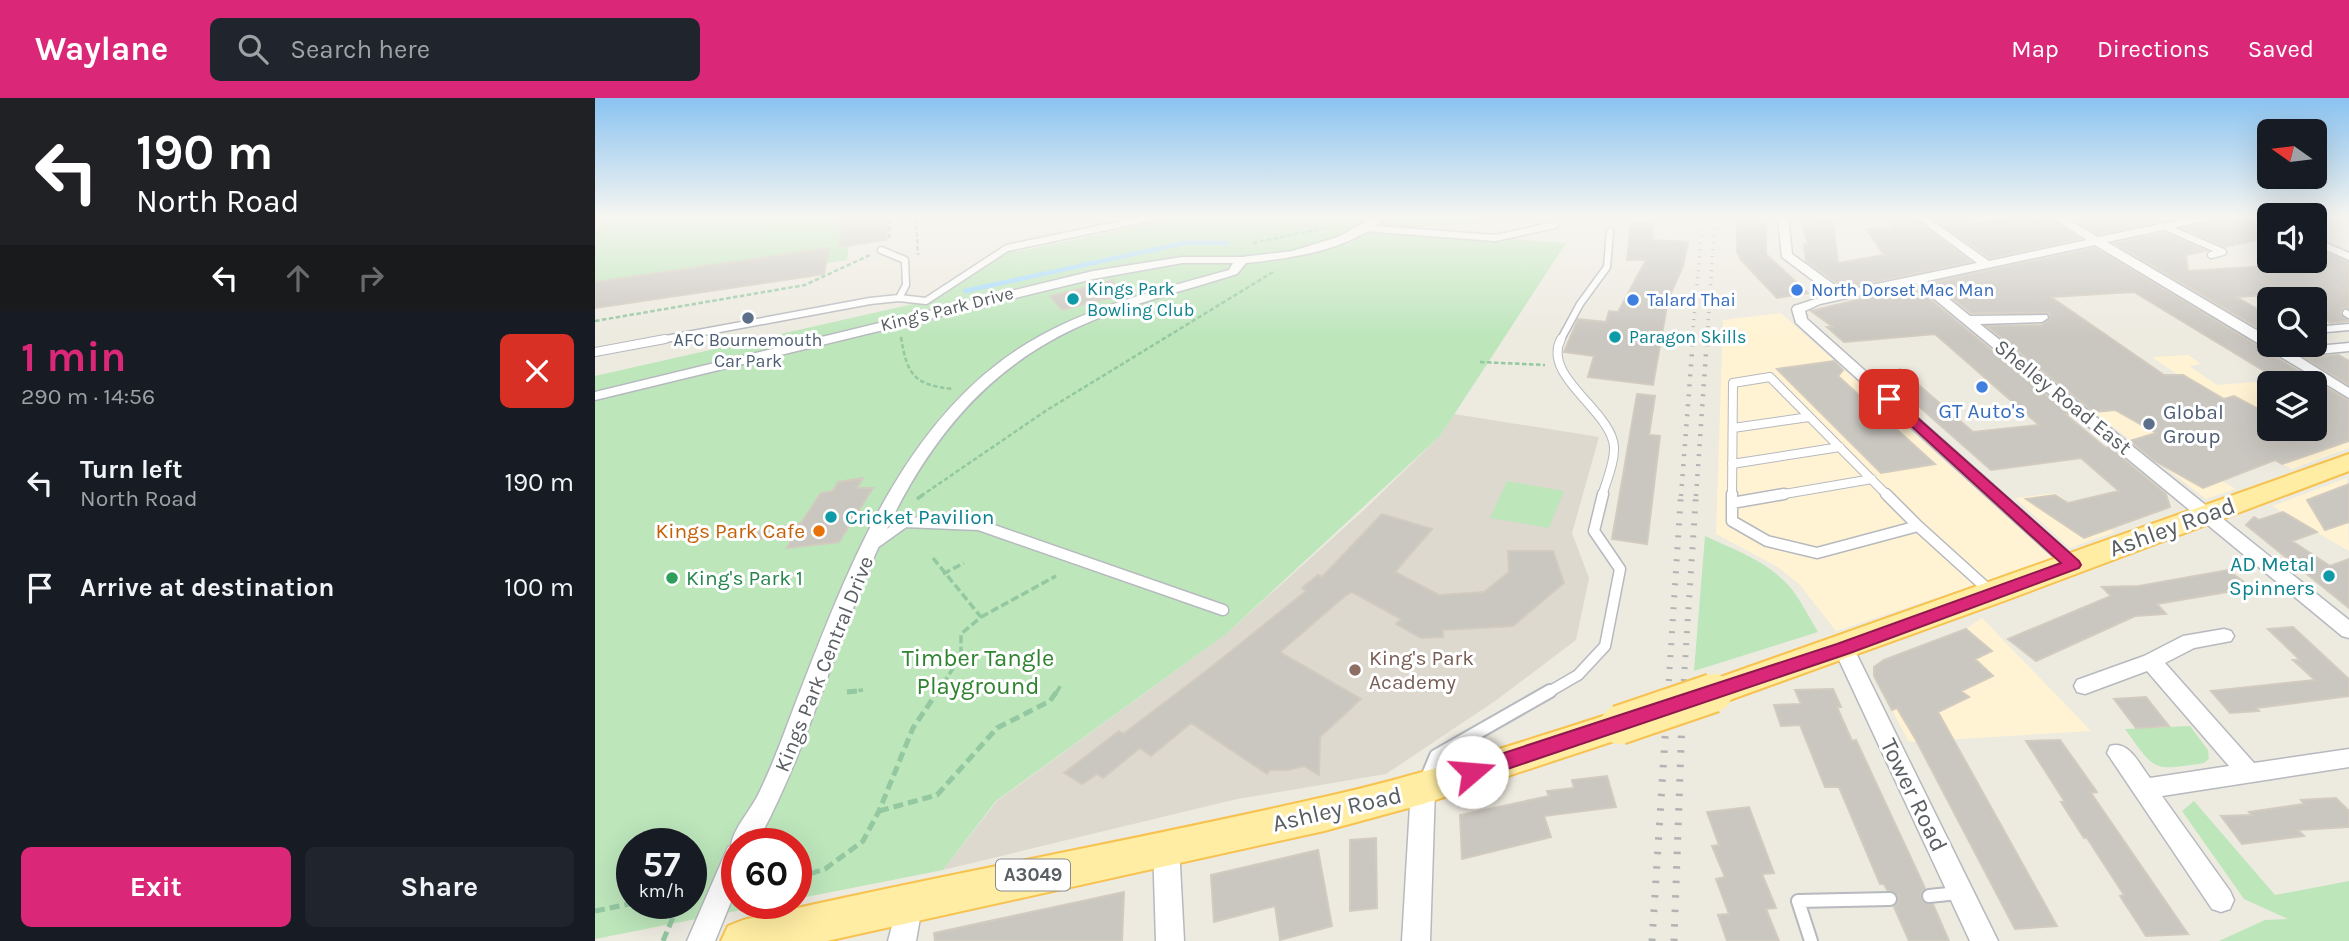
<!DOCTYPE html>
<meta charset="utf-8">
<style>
:root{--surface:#171b24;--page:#20242c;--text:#f1f3f6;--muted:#9ea1a6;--accent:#db2777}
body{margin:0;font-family:Karla,sans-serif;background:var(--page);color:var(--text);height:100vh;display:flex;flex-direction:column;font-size:26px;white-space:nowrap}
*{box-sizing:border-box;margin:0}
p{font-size:23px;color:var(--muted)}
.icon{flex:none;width:38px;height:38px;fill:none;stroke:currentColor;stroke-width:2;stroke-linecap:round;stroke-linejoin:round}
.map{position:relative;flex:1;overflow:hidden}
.sheet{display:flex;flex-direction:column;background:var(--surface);width:595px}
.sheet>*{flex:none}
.banner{background:#202124;color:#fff;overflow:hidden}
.needle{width:46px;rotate:284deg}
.controls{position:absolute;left:1662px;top:21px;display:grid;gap:14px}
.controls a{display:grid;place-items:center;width:70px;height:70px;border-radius:10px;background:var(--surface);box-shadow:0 7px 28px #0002;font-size:35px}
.speed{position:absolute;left:21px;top:730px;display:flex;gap:14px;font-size:35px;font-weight:700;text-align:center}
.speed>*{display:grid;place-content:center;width:91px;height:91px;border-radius:50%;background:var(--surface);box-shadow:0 7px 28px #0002;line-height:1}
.speed small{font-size:18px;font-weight:400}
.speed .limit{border:10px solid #d22;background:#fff;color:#111}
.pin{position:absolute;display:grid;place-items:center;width:60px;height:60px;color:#fff;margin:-30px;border-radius:14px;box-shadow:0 4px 10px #0006}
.me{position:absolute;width:77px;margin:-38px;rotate:72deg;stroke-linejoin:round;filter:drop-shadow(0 0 5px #0008)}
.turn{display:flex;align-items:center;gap:24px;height:147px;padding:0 21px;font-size:32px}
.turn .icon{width:91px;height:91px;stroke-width:2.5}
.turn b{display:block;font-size:49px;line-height:60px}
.lanes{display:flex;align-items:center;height:66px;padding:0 21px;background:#0003;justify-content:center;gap:35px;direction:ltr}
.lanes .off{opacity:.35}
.round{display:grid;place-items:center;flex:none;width:74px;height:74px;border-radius:10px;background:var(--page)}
.head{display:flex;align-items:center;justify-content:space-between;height:119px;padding:0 21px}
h1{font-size:42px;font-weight:700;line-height:52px;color:var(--accent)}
.button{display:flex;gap:14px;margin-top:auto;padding:14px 21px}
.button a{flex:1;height:80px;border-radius:10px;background:var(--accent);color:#fff;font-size:28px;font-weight:700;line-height:80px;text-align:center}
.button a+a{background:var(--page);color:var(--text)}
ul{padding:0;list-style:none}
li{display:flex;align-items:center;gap:21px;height:105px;padding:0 21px}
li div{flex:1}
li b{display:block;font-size:26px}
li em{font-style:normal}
header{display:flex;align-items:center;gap:42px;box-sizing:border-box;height:98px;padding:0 35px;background:var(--accent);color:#fff}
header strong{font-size:33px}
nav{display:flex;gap:38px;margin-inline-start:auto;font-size:24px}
.search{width:490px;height:63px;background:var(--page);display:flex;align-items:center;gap:18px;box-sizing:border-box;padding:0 24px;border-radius:10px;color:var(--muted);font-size:26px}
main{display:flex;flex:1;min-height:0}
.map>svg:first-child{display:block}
</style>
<header>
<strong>Waylane</strong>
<div class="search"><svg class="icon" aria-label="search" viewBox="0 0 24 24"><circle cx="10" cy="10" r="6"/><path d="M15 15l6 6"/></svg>Search here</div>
<nav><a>Map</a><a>Directions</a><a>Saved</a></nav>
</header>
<main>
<section class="sheet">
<div class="banner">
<div class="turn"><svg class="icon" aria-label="left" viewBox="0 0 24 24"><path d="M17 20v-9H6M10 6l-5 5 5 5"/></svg><div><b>190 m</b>North Road</div></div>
<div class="lanes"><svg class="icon" aria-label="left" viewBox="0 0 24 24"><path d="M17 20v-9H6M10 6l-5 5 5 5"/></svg><svg class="icon off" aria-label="ahead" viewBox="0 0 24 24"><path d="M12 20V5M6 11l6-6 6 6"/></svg><svg class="icon off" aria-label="right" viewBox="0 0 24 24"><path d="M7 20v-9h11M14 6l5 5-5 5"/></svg></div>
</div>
<div class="head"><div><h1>1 min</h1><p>290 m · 14:56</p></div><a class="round" style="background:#d93025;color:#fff"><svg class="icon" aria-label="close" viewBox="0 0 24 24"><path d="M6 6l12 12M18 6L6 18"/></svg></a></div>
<ul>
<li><svg class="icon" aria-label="left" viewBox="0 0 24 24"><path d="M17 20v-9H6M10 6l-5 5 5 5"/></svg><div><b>Turn left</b><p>North Road</p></div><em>190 m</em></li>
<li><svg class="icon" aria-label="arrive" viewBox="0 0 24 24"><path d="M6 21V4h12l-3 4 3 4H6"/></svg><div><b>Arrive at destination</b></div><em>100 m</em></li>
</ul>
<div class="button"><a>Exit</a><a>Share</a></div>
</section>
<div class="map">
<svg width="1754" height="843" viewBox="0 0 1754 843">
<rect width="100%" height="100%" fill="#edeae0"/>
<path fill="#fff3d3" d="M1186,215L1459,461L1241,533L1205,487L1183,469L1121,436L1128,222Z
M1593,257L1606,266L1594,268L1622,287L1660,284L1675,291V331H1720L1754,314V350L1697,371L1668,356L1598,366L1641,391L1611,401L1499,314L1545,310L1598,287L1557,259Z
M1752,380L1754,453L1677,408Z
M1460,395L1520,434L1475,450L1420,400Z
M1387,520L1496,633L1314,644L1279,578V569L1371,531Z"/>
<path fill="#ddd9cf" d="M859,316L1004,339L977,435L994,480L981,542L900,603L791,676L642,701L348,772L402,703L631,536L771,410L845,338Z"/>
<path fill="#bde6bb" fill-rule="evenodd" d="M23,120H293L291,142L254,148L252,162L231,165L229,176L0,210V133L11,121Z
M582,120H932L790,132L971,145L845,338L631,536L401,703L348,772L201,801V746H142V805H181L0,841V278L331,203L407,152L424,153ZM37,746H96V805H37Z
M912,383L969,393L954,430L895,420Z
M1110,438C1140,452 1172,463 1194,488C1205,501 1214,519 1223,534L1099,573Z
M1595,628L1613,652L1614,661L1609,665C1557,673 1561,674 1530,631Z
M1599,703L1680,797L1754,783V843H1624L1670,822L1693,821L1649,801L1587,713Z"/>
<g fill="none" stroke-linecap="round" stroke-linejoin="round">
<path stroke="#9ed9ff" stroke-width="4.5" d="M370,193L589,145H632"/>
</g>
<path fill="#cac6c0" stroke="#d2cbbf" stroke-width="2" fill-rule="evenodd" d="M249,120H293L291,142L244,149Z
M1142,120H1171V156L1213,195L1182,200L1146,162L1142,154Z
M1206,120L1238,123L1243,165L1289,157L1271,131H1299L1290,122L1320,121L1376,164L1249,190L1211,163L1209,146L1213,147Z
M1337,120H1371L1377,124L1456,120L1485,141L1395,160Z
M1475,120H1584L1503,136Z
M1617,120H1652L1675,128V139L1630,149L1588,130L1611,126Z
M1036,125L1058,126L1057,142L1093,144L1088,168L1073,202L1058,287L993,279L999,258L969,254L983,221L1011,224L1014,213L1023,214L1051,162H1032Z
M1569,135L1611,153L1591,157L1593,173L1720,165V150L1754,164V210H1748L1745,215L1754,223L1735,225L1720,210V201H1712L1705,195L1641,199L1675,218V230L1665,231L1519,145Z
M234,150L229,176L0,210V184Z
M1500,150L1675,255V259H1680L1754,303V343L1687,366L1680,362L1608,390L1560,363L1535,343L1561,335L1520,312L1499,314L1392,228L1447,227L1455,221L1454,215H1376L1338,184ZM1539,194L1689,285H1720V331H1675V317L1639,298L1629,301L1588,277H1569L1456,199Z
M519,182L523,198L467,212L455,198Z
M1319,188L1474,316H1470L1511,350L1514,349L1571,396L1575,409L1489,440L1431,401L1460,397L1473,405L1524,393L1486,360L1396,372L1295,283L1305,271L1378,334L1444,327L1340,236L1249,244L1232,229H1238L1216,213Z
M1743,257L1754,263V287L1711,260Z
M1239,263L1248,272L1243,278L1340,366L1286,375L1182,271Z
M1042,296L1060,298L1054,337L1065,338L1052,446L1017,441Z
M268,380L262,390H278L244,444L192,450L197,441H164L163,433L206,425L226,395L238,393L243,384Z
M1754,386V424L1730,432L1712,402Z
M1688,414L1722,434L1697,443L1735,468L1754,461V510L1651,427L1659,419L1664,422Z
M787,416L837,431L800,474L844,497L889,494L914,474L913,453H958L969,485L918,528L848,532V539L826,540L801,526L806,521L757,494L750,498L685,554L766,601L725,639L724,677L709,668L693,672H675L672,676L596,625L556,658L545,650L508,680L502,676L487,686L469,675L524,633L528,636L615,570L711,493L707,490L723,477L727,479Z
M1633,472L1653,487L1646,488L1649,491L1562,506L1571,516L1540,518L1441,563L1413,541L1516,498L1507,489L1544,488Z
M1698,529L1754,581V598L1661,610L1664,613L1635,615L1616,593L1720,582L1698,562H1705L1673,531Z
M1371,531L1397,553L1380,561L1398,578L1366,593L1374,599L1343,614L1462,828L1420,831L1321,642L1302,610L1297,612L1279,578V569L1289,562Z
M1238,591L1246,609H1242L1257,643L1261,642L1330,790L1326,795L1327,803L1338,806L1354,843H1314L1299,809L1303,805V797L1292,792L1289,786H1285L1244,689H1230L1205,627L1186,628L1179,607L1206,606L1200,592Z
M1551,599L1574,628L1541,630L1519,601Z
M1465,642L1502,694L1496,695L1593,836L1551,838L1525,798L1529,797L1492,740H1489L1466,704H1470L1431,643Z
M1012,678L1021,709L949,718L956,739L867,761L865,717L954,698L952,693L979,690L977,682Z
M1741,700L1754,713V729L1703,732L1709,738L1647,746L1626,718L1657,717L1654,714L1709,706L1706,702Z
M1154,709L1179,775L1167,776L1181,810L1171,811L1184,843H1132L1123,817L1134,816L1121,781L1130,779L1117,748L1124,747L1112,714Z
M781,740L782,810L755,813V742Z
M723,752L737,828L685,842L680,808L619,824L616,777Z
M529,794L527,843H340L339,835Z"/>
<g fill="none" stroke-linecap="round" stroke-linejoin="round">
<defs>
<path id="service-far3" d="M1568,128L1628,154L1616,157
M770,130L900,140L960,127
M286,152L310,162L311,187L304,200
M1751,215L1754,217
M1720,232L1754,229
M1659,237L1675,236
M60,243L275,203L304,200L331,203L412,150L554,120
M965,243L985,206L1012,169L1015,133"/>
<path id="service-far2" d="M966,241C946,278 1017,313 1019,349C1020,364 1011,384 1007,398
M0,254L70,241
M1138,330L1214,319
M1137,366L1245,349
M1137,398L1138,285L1175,279L1293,398
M1178,398L1277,381"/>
<path id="service-far1" d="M1137,396V423L1172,443L1222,455L1323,428
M1291,396L1323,428
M1137,405L1189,396
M1323,428L1396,494
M282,444L310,424L384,427L628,512
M952,595L983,577L1010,548L1025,471L999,433L1008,396"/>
<path id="service" d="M831,682L841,658L955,593
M1334,798L1363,795
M1216,843L1203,803L1295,801"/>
<path id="minor" d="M778,120H790C754,153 697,160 651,165L642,176C579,196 510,211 452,245C271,349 254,579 161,746H142V789L120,843H92L133,749L136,748C138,731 155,713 163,697C177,669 188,638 199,609C252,473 309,312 445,238C503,206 570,190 634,172L638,165H587L498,181L0,302V294L498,173L587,159H647L697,153L743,139Z
M1183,120H1193L1197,156L1248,193L1382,165L1322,120H1333L1394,163L1492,142L1458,120H1470L1503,139L1596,120H1615L1610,123L1512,144L1675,240V247H1685L1691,251L1754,245V253L1703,258L1754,290V300L1500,147L1332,183L1375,218L1452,217L1453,220L1447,224L1385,226L1754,522V540L1747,538L1320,185L1225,206L1210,213L1212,221L1487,466L1478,472L1471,470L1201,225L1197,211L1199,208L1236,196L1187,159Z
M1664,120H1675V125Z
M1720,140L1754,155V162L1720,147Z
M1629,531L1636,533L1639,538L1636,543L1599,550L1570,565L1659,665L1754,651V669L1567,698L1635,793L1639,802L1635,811L1626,814L1617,811L1512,655L1515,648C1534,642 1544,666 1555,680L1634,668L1552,573L1490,596L1482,594L1479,588L1482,582L1549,558L1588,538Z
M1249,544L1256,546L1259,551L1403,843H1375L1239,551L1242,546Z
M828,680L836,683L840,690L835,843H807L816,690L820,683Z
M571,737L580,740L584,748L589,843H561L558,748L562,740Z
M315,791L324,794L328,803L321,843H293L306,794Z"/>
<path id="primary" d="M1754,356V373L1409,503L1118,608L1106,604L1101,595L1106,586Z
M1024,613L1037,617L1042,627L1037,637L828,706L729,733L232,843H126L133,828L148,822C341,778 536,743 729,699C829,677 926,644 1024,613Z"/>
</defs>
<use href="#service-far3" stroke="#b6b9be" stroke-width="9"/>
<use href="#service-far2" stroke="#b6b9be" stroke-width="10"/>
<use href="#service-far1" stroke="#b6b9be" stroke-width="13"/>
<use href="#service" stroke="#b6b9be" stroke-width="16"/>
<use href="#minor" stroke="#b6b9be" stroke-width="3"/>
<use href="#primary" stroke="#f7c24f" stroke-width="4"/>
<path stroke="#94c8a1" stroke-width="2.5" stroke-dasharray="4.5 2.5" stroke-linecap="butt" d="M321,120L323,157
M294,140L295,120
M658,145L729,130
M0,223L210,187L275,157
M306,239C312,277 319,287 358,291
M885,264L950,267
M326,398L452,312L678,174"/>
<path stroke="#94c8a1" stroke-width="3.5" stroke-dasharray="8 3.5" stroke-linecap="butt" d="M322,401L329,396
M338,460L386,519L366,536V558L342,595
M348,476L369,465
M386,519L461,478
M252,594L268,592
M461,595L466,587"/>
<path stroke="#94c8a1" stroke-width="5" stroke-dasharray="10 5" stroke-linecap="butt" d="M252,594L262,593
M284,713L342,697L402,630L455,603L462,593
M201,780L230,771L268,743L284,713L318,630L343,593
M0,813L39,805
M68,843L84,805"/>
<use href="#service-far3" stroke="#fff" stroke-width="6"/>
<use href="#service-far2" stroke="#fff" stroke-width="8"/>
<use href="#service-far1" stroke="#fff" stroke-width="10"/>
<use href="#service" stroke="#fff" stroke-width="12"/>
<use href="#minor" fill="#fff" fill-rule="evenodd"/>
<use href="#primary" fill="#ffeda3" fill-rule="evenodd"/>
<path stroke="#b2b3b3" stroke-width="3.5" stroke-dasharray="1 6" stroke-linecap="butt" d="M1097,243L1108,120
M1112,243L1120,120"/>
<path stroke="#b2b3b3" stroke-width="4.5" stroke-dasharray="2 8" stroke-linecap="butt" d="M1086,398L1098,241
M1101,398L1112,241"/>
<path stroke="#b2b3b3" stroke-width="6" stroke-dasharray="2 10" stroke-linecap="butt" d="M1073,595L1086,396
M1088,595L1101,396"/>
<path stroke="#b2b3b3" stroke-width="7" stroke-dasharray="2.5 12" stroke-linecap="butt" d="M1057,843L1073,593
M1079,843L1088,593"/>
<defs>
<path id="primary-bridge" d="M1024,627L1118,595"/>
</defs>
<use href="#primary-bridge" stroke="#f7c24f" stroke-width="42" stroke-linecap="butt"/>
<use href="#primary-bridge" stroke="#ffeda3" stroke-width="38"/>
</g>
<linearGradient id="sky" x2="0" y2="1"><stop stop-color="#8ac3f1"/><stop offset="0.5" stop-color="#f7f6f1"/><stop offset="1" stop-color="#f7f6f1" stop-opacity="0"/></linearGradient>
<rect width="1754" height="238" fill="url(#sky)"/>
<path fill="#db2777" stroke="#8e194d" stroke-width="2" d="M1290,299H1299L1484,463L1486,467L1484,470L1255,555L877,683L869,680L866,674L869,668L1242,546L1466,465L1290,304Z"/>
<g fill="#3f7fe0" stroke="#fff" stroke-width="2.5">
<circle cx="1202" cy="192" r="7"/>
<circle cx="1038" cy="202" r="7"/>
<circle cx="1387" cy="289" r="7"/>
</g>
<g fill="#0f9aa8" stroke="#fff" stroke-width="2.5">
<circle cx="478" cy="201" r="7"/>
<circle cx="1020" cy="239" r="7"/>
<circle cx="236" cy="419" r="7"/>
<circle cx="1734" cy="478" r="7"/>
</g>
<g fill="#5c6f8a" stroke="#fff" stroke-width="2.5">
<circle cx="153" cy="220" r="7"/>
<circle cx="1554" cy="326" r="7"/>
</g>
<circle fill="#e8710a" stroke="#fff" stroke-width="2.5" cx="224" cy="433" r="7"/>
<circle fill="#2e9e5b" stroke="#fff" stroke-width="2.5" cx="77" cy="480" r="7"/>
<circle fill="#8d6e63" stroke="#fff" stroke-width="2.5" cx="760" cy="572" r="7"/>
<g text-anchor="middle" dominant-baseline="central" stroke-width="6" stroke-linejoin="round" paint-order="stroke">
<g font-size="18" fill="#0d838f" stroke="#fff" text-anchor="start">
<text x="492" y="191">Kings Park<tspan x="492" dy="21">Bowling Club</tspan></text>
<text x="1034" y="239">Paragon Skills</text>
</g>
<g font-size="18" fill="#366cbe" stroke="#fff" text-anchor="start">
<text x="1216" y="192">North Dorset Mac Man</text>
<text x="1052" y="202">Talard Thai</text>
</g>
<g font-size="18" fill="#595e62" stroke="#fff">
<text transform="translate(352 211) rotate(-14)">King's Park Drive</text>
</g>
<g font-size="18" fill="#4e5e75" stroke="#fff">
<text x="153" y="242">AFC Bournemouth<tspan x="153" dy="21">Car Park</tspan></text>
</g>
<rect fill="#fff" stroke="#8b8e91" stroke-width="2" x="401" y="761.5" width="74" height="31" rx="5"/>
<g font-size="19" font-weight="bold" fill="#595e62">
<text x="438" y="777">A3049</text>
</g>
<g font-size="21" fill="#595e62" stroke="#fff">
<text transform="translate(1468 299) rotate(39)">Shelley Road East</text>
<text transform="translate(229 566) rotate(-68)">Kings Park Central Drive</text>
</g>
<g font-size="21" fill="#366cbe" stroke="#fff">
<text x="1387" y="313">GT Auto's</text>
</g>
<g font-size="21" fill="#4e5e75" stroke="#fff" text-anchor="start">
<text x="1568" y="314">Global<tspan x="1568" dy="24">Group</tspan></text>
</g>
<g font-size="21" fill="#0d838f" stroke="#fff" text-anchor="start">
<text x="250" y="419">Cricket Pavilion</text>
<text x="1720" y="466" text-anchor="end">AD Metal<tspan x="1720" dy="24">Spinners</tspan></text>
</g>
<g font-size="21" fill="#c56008" stroke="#fff" text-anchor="end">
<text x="210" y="433">Kings Park Cafe</text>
</g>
<g font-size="21" fill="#27864d" stroke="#fff" text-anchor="start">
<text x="91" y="480">King's Park 1</text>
</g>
<g font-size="21" fill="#785e54" stroke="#fff" text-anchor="start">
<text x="774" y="560">King's Park<tspan x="774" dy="24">Academy</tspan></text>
</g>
<g font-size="24" fill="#595e62" stroke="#fff">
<text transform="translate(1577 429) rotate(-20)">Ashley Road</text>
<text transform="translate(1319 697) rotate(64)">Tower Road</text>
<text transform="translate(742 711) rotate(-13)">Ashley Road</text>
</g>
<g font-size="24" fill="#308330" stroke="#fff">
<text x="383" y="560">Timber Tangle<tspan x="383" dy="28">Playground</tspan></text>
</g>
</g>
</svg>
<div class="controls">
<a><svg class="needle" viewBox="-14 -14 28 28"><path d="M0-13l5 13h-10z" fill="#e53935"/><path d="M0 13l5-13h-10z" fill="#9ea1a6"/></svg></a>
<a><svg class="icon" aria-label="sound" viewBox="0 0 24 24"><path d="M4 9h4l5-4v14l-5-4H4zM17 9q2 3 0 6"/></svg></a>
<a><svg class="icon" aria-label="search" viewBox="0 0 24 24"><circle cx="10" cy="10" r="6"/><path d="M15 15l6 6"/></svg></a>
<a><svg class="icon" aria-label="layers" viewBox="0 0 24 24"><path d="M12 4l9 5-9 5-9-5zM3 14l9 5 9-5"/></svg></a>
</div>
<div class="speed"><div>57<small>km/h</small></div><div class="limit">60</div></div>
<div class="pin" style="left:1294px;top:301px;background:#d93025"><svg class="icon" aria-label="arrive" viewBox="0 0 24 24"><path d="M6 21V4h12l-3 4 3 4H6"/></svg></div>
<svg class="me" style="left:877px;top:674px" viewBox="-20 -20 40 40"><circle r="19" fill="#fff"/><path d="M0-13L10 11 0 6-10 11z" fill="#db2777"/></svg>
</div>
</main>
